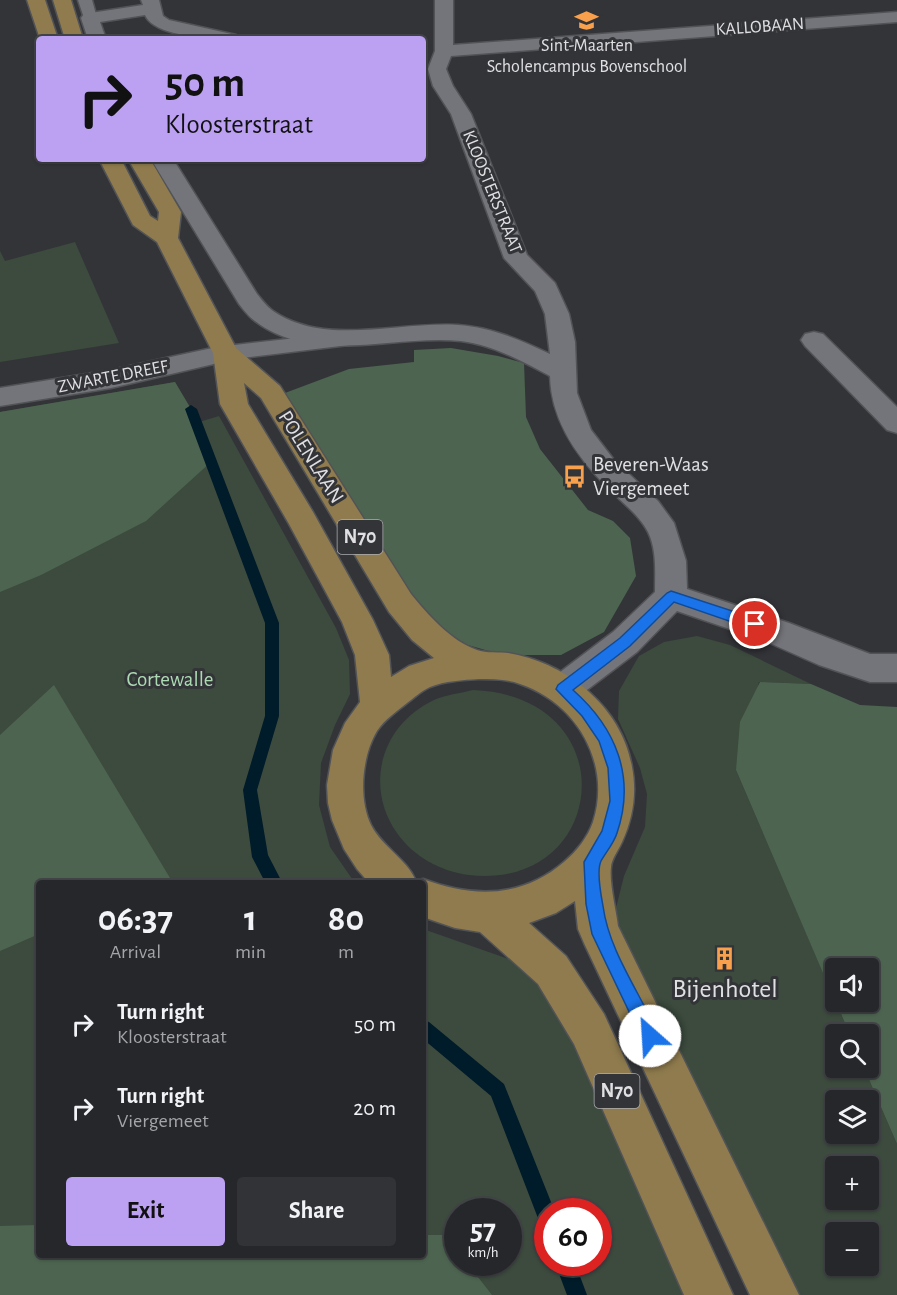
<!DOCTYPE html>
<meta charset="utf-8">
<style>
:root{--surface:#26272a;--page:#323336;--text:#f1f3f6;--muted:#a4a5a8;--line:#424447;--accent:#bca0f2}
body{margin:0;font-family:"Alegreya Sans",sans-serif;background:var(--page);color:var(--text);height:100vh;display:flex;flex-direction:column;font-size:22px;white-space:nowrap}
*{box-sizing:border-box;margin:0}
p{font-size:20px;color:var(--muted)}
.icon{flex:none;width:33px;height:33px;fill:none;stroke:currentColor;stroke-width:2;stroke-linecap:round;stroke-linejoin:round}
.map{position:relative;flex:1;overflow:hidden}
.drawer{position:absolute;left:36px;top:880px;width:390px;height:378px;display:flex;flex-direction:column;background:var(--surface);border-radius:6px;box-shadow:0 2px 4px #0004,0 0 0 2px var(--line)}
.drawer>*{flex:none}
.top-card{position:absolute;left:36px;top:36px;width:390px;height:126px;border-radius:6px;box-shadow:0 2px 4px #0004,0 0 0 2px var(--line);background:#bca0f2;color:#111;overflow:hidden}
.buttons{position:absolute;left:825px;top:958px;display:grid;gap:12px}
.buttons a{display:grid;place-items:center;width:54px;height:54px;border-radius:6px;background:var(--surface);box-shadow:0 2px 4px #0004,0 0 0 2px var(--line);font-size:30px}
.speed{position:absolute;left:444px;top:1198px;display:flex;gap:12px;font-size:30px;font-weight:700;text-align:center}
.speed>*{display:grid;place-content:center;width:78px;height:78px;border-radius:50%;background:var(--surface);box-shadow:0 2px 4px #0004,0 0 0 2px var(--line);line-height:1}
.speed small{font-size:15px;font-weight:400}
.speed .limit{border:9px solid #d22;background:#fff;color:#111}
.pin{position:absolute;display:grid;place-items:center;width:51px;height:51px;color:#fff;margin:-26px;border:3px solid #fff;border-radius:50%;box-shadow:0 2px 6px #0007}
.me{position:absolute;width:66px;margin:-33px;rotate:334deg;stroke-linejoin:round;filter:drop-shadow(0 0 4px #0008)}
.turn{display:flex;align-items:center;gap:21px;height:126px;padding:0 30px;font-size:27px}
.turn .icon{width:78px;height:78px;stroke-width:2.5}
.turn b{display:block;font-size:42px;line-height:51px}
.eta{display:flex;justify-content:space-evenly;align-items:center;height:102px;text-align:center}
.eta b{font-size:36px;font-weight:600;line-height:42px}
.button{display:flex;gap:12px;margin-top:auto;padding:12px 30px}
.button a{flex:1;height:69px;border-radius:6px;background:var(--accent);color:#111;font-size:24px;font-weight:600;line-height:69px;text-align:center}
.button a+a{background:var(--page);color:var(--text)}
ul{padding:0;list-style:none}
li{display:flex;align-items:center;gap:18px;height:84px;padding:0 30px}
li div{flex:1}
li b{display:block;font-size:22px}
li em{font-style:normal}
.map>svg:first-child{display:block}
</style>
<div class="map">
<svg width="897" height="1295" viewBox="0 0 897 1295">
<rect width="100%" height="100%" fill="#333438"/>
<path fill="#3c4b3e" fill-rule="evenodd" d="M75,242L119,343L0,362V251L5,261Z
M175,382L191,409L196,423L219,416L336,628L349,660L350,694L335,725L321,763L319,805L330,847L355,883L39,884V1256H423V929L514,961L541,989L573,1032L692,1295H0V412ZM458,1212H508V1263H458ZM548,1212H598V1263H548Z
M697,636L730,645L811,684L759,682L736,770L850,1035H836V1068H864L897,1144V1295H789L621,935L616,908L624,876L645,827L647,794L640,768L618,719L619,691L639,656L664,642ZM836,1101H868V1134H836ZM836,1167H868V1200H836ZM836,1233H868V1266H836Z
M473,690C628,696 609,891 469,875C440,871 414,857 397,833C364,786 381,725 434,700C445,695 461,693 473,690Z"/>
<path fill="#4d6550" d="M451,348L498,356L524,363L526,417L540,449L588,510L613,521L630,538L636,576L604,632L561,655H503L443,638L407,597L285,393L349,369L414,362V350Z
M175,382L191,409L212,461L146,521L41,575L0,592V412Z
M760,682L811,684L860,705L897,707V1144L864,1068H868V1035H850L836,1002H868V969H836L835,1001L736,770L740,722Z
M54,685L170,878L158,884H39V934L0,951V735Z
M39,1225V1256H423V1235H445L457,1250L458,1263H467L492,1295H0V1226Z"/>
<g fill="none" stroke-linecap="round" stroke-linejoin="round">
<path fill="#001b29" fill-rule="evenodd" d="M191,405L197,409L279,623V716L257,790L268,855L283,884H266L252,857L243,790L265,716V623L185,409Z
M423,1019L429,1022L504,1084L555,1212H548V1228L541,1226L491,1096L423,1039Z
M555,1263H575L587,1295H567Z"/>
<defs>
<path id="service" d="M78,0H92L97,18L95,21H85Z
M350,332L357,334L360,339L357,344L226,360L219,358L215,353L219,348L226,346Z"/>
<path id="minor" d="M141,0H159L163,16L169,20L236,35L239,39C217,39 155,38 145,15L100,22L106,39H88L81,18L84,14L143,5Z
M435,0H453V45L897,12V22L451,56L446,69L453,86L471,114L527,255L555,283L569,314L575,342L577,393L591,430L614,460L658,501L674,523L686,561L687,589L789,623L870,654H897V682H870L819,665L765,641L677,611L637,652L575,699L563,704L551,699L546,689L551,679L613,632L655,592C655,572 657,550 648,532C640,516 624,504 611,491C579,460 551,422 550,376C522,361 493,345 461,341C394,334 314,366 255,321C249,317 244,310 239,304L151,159H173L257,294C262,300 267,307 273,311C326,347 399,321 458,325C490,327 521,340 550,354L545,314L535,291L504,258L451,114L433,86L428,69L435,51Z
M814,332L823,334L897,407V433L887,430L805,346L801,340L805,334Z
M226,345L235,347L239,353L235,359L111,388L0,406V388L111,370Z"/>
<path id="primary" d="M27,0H45L58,39H40Z
M53,0H71L83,39H65Z
M99,159H121L150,216L158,221L159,212L128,159H150L181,212L178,238L236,348L280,386L411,594C428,615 451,641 477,650C487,654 502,651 513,654C569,665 622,708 632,767C637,793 633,818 622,842C619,849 611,860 611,867C609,883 616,909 618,926L799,1295H750L584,943L578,929L575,901L556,913L529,923L566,956L604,1014L733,1295H684L574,1044L538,984L480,932L455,928L423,917V884H370L357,869L344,849L332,820L328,803L327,785L333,750L345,723L360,702L355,655L342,622L289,524L220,404L213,353L157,242L133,225ZM244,383L261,398L389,612L412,640L434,658L409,666L391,677L389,655L373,620L313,512L248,404ZM479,679C493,679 507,679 520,684C577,703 612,764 593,822C588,837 576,852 564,862C522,898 473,898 423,879L416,881C407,859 382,847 371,825C358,798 362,756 377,731C385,719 396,712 407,703C414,698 421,691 430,687C445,681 463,680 479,679Z"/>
</defs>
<use href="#service" stroke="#525357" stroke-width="3"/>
<use href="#minor" stroke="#525357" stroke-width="3"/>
<use href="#primary" stroke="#525357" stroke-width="3"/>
<use href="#service" fill="#74757a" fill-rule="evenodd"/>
<use href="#minor" fill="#74757a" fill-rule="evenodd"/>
<use href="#primary" fill="#8f7b4d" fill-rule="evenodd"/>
</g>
<path fill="#1a73e8" stroke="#114b97" stroke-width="1.5" d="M671,591L760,620L762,624L755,630L674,602L630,646L573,690C616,728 636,777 617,833C614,843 606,852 601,861C596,871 601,895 603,906C609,952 641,994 659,1036L656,1043L650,1045L644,1043L592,934L586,904L584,862L602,831L610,801L608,768L599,741L582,716L556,689L558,685L620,638L667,593Z"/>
<defs>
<symbol id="school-bare" viewBox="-9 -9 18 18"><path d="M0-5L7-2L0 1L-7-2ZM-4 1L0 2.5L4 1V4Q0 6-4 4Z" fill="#f9a04c" stroke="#333438" stroke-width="2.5" paint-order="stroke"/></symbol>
<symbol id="bus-bare" viewBox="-9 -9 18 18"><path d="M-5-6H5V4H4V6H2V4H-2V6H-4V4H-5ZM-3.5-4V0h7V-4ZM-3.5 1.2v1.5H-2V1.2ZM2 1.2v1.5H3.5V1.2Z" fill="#f9a04c" stroke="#333438" stroke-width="2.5" paint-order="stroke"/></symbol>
<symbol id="building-bare" viewBox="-9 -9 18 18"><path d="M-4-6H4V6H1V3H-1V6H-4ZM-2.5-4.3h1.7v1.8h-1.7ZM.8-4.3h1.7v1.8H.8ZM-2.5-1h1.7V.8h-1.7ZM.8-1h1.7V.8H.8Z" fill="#f9a04c" stroke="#333438" stroke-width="2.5" paint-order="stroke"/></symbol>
</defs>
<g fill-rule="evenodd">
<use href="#school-bare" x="570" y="4" width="33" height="33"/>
<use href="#bus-bare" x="558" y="460" width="33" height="33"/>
<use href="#building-bare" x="708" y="942" width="33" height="33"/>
</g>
<g text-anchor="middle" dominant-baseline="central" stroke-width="6" stroke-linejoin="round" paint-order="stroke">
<g font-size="18" fill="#e0e0e3" stroke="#333438">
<text transform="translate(760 27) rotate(-4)">KALLOBAAN</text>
<text transform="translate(492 192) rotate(68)">KLOOSTERSTRAAT</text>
<text transform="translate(113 377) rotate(-11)">ZWARTE DREEF</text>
</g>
<g font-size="18" fill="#e0e0e3" stroke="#333438">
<text x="587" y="46">Sint-Maarten<tspan x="587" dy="21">Scholencampus Bovenschool</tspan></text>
</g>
<g fill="#333438" stroke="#acacb0" stroke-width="1.5">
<rect x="337.5" y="520" width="45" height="34" rx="4.5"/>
<rect x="594.5" y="1074" width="45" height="34" rx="4.5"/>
</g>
<g font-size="20" font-weight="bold" fill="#e0e0e3">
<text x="360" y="537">N70</text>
<text x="617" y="1091">N70</text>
</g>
<g font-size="21" fill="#e0e0e3" stroke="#333438">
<text transform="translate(311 457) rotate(58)">POLENLAAN</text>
</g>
<g font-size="21" fill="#e0e0e3" stroke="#333438" text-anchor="start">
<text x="593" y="464">Beveren-Waas<tspan x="593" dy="24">Viergemeet</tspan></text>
</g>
<g font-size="21" fill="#acdbb3" stroke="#333438">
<text x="170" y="679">Cortewalle</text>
</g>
<g font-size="26" fill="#e0e0e3" stroke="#333438">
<text x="725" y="989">Bijenhotel</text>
</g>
</g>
</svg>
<div class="buttons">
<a><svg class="icon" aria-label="sound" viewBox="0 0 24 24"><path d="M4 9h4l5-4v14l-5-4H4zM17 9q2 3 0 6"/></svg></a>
<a><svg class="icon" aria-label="search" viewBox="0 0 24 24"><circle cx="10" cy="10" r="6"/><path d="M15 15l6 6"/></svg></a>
<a><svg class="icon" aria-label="layers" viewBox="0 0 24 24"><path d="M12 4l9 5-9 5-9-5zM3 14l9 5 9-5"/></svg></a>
<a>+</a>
<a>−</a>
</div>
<div class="speed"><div>57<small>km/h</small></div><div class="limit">60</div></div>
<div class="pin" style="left:755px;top:624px;background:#d93025"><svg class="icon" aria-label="arrive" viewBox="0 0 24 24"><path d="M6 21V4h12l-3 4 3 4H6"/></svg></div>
<svg class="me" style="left:650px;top:1036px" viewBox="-20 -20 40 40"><circle r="19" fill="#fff"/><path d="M0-13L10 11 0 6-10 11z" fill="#1a73e8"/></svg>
<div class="top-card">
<div class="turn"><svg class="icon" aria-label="right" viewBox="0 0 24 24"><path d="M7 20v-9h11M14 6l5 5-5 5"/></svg><div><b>50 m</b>Kloosterstraat</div></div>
</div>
<section class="drawer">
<div class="eta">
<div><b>06:37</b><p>Arrival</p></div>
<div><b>1</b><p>min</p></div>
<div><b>80</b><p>m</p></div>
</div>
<ul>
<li><svg class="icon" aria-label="right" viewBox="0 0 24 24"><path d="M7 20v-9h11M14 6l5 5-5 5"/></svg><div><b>Turn right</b><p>Kloosterstraat</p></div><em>50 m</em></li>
<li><svg class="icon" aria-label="right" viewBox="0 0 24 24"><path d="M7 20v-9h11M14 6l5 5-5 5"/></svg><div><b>Turn right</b><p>Viergemeet</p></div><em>20 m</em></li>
</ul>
<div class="button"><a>Exit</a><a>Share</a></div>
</section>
</div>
